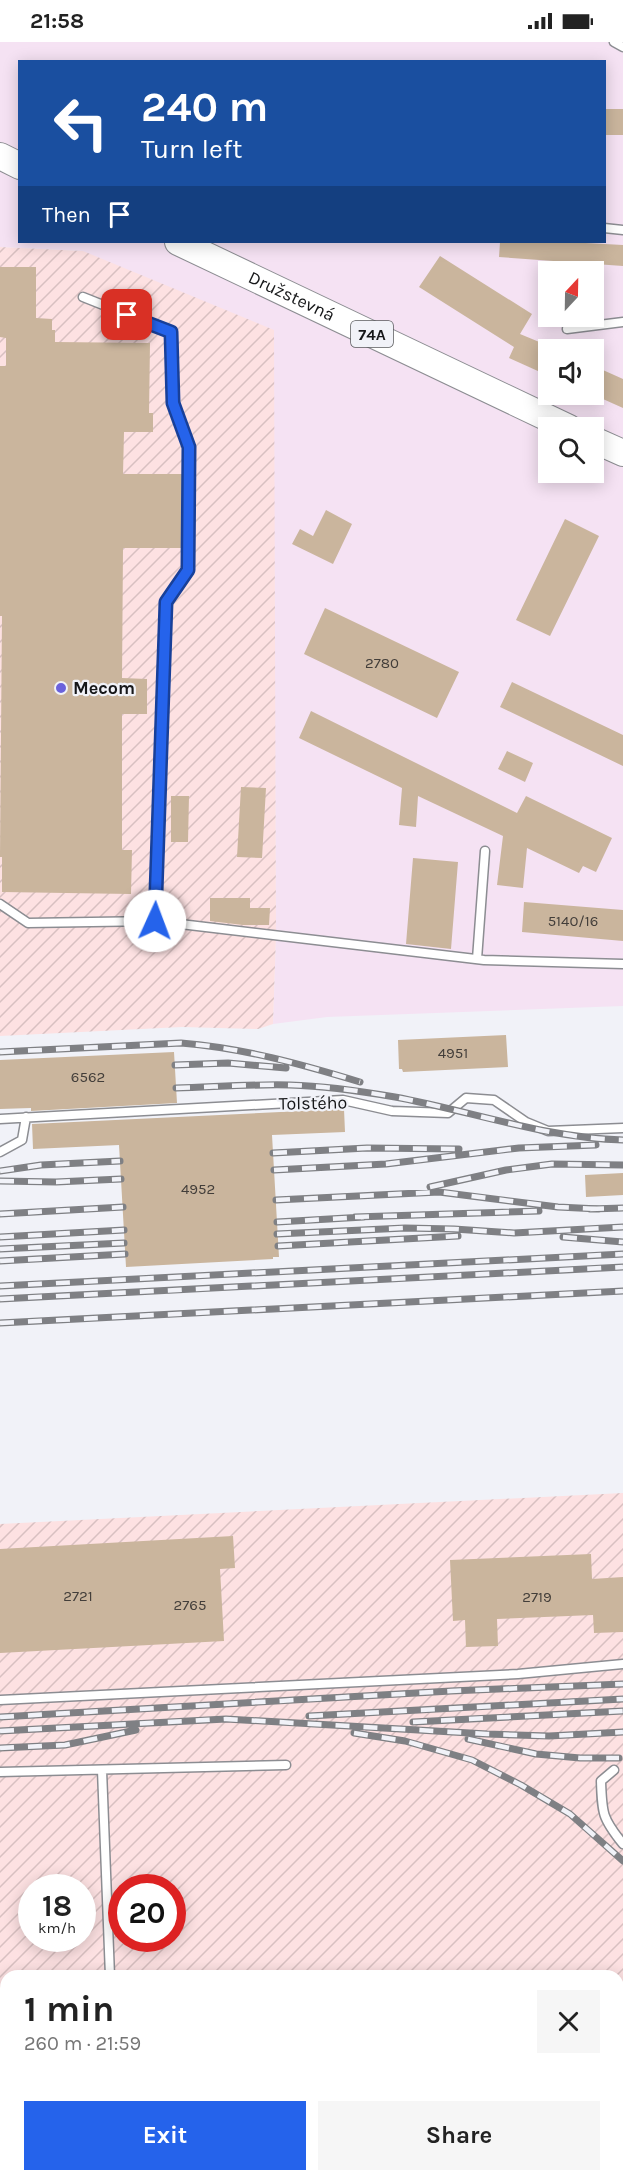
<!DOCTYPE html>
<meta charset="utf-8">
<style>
:root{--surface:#fff;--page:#f6f6f6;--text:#222;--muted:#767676;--accent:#2563eb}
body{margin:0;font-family:Karla,sans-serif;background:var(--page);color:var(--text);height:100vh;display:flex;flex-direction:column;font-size:22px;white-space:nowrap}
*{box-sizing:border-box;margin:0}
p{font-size:20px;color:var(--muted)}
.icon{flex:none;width:33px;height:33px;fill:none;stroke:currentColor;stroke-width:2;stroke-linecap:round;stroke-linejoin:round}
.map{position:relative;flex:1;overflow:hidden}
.panel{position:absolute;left:0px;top:1928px;width:624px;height:212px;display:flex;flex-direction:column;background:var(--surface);border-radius:18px 18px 0 0;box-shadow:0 3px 15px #0003}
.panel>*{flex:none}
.top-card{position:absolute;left:18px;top:18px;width:588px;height:183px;border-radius:0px;box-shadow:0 3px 15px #0003;background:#1a4fa0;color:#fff;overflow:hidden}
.needle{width:39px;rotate:22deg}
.controls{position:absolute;left:538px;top:219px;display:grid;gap:12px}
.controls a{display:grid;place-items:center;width:66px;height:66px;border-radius:0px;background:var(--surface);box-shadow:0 3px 15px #0003;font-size:30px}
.speed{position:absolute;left:18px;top:1832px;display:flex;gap:12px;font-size:30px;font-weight:700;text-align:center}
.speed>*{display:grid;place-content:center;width:78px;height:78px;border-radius:50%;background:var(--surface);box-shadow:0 3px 15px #0003;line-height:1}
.speed small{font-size:15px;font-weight:400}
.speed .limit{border:9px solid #d22;background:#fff;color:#111}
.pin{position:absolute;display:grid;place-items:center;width:51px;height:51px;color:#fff;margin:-26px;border-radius:12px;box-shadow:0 3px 9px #0006}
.me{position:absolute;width:66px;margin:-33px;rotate:2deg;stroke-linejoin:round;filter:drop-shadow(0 0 4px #0008)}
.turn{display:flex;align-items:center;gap:21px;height:126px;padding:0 24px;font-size:27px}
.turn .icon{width:78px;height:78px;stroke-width:2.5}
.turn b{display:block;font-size:42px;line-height:51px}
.then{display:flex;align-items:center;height:57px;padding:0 24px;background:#0003;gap:12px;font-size:22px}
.round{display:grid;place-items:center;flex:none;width:63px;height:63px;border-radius:0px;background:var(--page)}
.overview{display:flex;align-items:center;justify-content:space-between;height:102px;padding:0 24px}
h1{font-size:36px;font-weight:700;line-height:45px}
.primary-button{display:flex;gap:12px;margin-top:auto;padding:12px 24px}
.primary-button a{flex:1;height:69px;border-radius:0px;background:var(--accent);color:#fff;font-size:24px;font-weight:700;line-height:69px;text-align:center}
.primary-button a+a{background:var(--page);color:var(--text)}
.status{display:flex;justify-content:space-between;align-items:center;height:42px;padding:0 30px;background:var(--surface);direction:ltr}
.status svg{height:16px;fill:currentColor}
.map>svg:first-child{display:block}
</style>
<div class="status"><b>21:58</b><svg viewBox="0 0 49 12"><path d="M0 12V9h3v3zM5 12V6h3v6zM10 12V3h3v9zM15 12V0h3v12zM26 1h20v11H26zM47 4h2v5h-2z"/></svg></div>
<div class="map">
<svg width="623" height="2138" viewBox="0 0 623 2138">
<defs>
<pattern id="industrial-furrows" width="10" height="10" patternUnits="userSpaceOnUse" patternTransform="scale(1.5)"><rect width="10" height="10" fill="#fde1e2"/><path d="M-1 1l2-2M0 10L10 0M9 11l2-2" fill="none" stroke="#d8c0c1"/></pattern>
</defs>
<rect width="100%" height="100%" fill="#f1f2f8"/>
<path fill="#f5e2f3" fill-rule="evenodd" d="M0,0H623V964L327,975L273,982L276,894L274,498L83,209L0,205ZM20,20H604V200H20ZM549,230H594V274H549ZM549,308H594V352H549ZM549,386H594V430H549Z"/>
<path fill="url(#industrial-furrows)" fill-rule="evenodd" d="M0,205L83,209L274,288L276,894L273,982L258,987L182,985L0,994Z
M623,1451V2138H0V1482ZM32,1845H82V1896H32ZM122,1845H172V1896H122ZM6,1934H618V2133H6Z"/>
<path fill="#cab59d" d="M604,67H623V93H604Z
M500,200H567L623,203V224L499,215Z
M440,214L532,272L520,292L549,304V334L509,316L514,305L419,245Z
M0,225H36V276L52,277V288H55V300L150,301L149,371H153V390H124L123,432H182V506H123L122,636L147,637V672H122V808H132L131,852L2,850V815H0L2,574H0V324H6V296L0,295Z
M594,324L623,337V366L594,353Z
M326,468L352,482L333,522L292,502L300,487L313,494Z
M565,477L599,494L550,594L516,578Z
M325,566L459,630L437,676L304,612Z
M512,640L623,693V724L500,665Z
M311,669L517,771L526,754L612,796L596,830L583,824L579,831L527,806L523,846L497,843L503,794L418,754L416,785L399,783L402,746L299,696Z
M507,709L533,721L525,740L498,727Z
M241,745L266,746L262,816L237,815Z
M171,754H189L188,800H171Z
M413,816L458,820L451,907L406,902Z
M210,856H250V866H270L269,883H243L210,879Z
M524,860L623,868V899L522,890Z
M506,993L508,1025L403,1030L402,1027H399L398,998Z
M174,1010L177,1061L31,1069V1066L0,1067V1018Z
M344,1067L345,1090L272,1093L279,1215H273V1217L126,1225L119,1103L33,1107L32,1082Z
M623,1131V1153L586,1155L585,1133Z
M233,1494L235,1526L220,1527L224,1599L0,1611V1507Z
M591,1512L592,1537L623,1535V1590L594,1591L593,1573L497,1577L498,1604L466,1605L465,1578L453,1579L450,1518Z"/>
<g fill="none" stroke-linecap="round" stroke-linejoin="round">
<defs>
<path id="service" d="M614,0L623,5
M604,186L623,188
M83,255L171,290L173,361L189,405L188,528L166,560L155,879
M567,287L623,280
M0,862L28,881L155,879L484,918L623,922
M477,917L485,809
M0,1077L343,1058L392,1069L448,1071L466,1056L494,1058L526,1080L548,1089L623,1086
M0,1110L22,1098L26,1075
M0,1658L518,1632L623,1622
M102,1728L110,1934
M614,1728L601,1739C602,1771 602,1776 623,1802
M0,1730L286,1723
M0,1983H6
M618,2036H623
M298,2133V2138
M345,2133V2138"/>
<g id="primary">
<path d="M0,114L20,124"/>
<path id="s1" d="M178,200L569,386"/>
<path d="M594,398L623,411"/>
</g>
</defs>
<use href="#service" stroke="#8c8d92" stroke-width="11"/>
<use href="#primary" stroke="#8c8d92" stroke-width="28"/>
<path stroke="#7e7f83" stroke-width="3" stroke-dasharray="1.5 4.5" stroke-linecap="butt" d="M618,2067H623
M369,2133V2138"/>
<use href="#service" stroke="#fff" stroke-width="8"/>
<use href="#primary" stroke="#fff" stroke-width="26"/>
<defs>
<path id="rail" d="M0,1010L181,1001C243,1006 301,1022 360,1040
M175,1023L228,1021L286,1026
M176,1046C214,1045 252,1042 290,1043C325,1044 360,1049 395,1055C471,1069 545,1096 623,1098
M273,1111L367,1106L459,1107
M274,1128L386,1122L519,1106L596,1103
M0,1129L41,1123L120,1119
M0,1139L56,1140L121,1137
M430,1145L506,1128L552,1122L623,1123
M276,1158L439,1150L558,1165L599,1167
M590,1167L623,1166
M0,1172L123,1165
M355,1175L539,1169
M277,1180L364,1175
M277,1192L405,1186L454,1187L514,1191L623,1185
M0,1195L124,1188
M563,1195L623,1200
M278,1204L458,1194
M0,1207L124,1201
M0,1219L125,1212
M0,1244L623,1212
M0,1257L623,1225
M0,1281L623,1249
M309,1674L623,1657
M0,1675L451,1649L623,1642
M413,1680L623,1669
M0,1689L226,1677L487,1692L549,1694L623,1690
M354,1691L405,1699L472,1718L521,1743L570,1772L623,1819
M468,1697L536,1712L580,1716H619
M0,1706L65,1703L136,1688"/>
</defs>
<use href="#rail" stroke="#7f8084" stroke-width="7"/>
<use href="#rail" stroke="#f1f2f8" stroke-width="4.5" stroke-dasharray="14" stroke-linecap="butt"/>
</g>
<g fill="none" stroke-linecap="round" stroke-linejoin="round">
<defs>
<path id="route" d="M127,273L171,290L173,361L189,405L188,528L166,560L155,879"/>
</defs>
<use href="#route" stroke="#184099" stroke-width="15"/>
<use href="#route" stroke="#2563eb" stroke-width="10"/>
</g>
<circle fill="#6b62dc" stroke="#f1f2f8" stroke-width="2" cx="61" cy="646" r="6"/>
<g text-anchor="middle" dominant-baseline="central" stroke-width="4.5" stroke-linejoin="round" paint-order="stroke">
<g font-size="15" fill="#433e3a">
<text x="382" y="621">2780</text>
<text x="573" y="879">5140/16</text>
<text x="453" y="1011">4951</text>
<text x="88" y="1035">6562</text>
<text x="198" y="1147">4952</text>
<text x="78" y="1554">2721</text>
<text x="537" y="1555">2719</text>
<text x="190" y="1563">2765</text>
</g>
<rect fill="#f1f2f8" stroke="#58595c" stroke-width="1.5" x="351" y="279" width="42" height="26" rx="4.5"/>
<g font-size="16" font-weight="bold" fill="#161719">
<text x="372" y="292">74A</text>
</g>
<g font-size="18" fill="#161719" stroke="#f1f2f8">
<text stroke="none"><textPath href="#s1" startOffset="126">Družstevná</textPath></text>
<text transform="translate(313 1061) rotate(-1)">Tolstého</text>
</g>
<g font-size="18" font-weight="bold" fill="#161719" stroke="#f1f2f8" text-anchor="start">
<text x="73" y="646">Mecom</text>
</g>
</g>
</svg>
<div class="controls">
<a><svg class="needle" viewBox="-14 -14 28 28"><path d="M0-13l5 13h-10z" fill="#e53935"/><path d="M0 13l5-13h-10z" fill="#767676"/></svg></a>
<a><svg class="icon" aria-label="sound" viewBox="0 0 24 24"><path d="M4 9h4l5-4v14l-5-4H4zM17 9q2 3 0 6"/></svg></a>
<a><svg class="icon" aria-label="search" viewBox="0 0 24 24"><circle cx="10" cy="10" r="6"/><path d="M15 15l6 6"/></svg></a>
</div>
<div class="speed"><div>18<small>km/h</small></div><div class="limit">20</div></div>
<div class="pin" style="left:127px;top:273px;background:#d93025"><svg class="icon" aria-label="arrive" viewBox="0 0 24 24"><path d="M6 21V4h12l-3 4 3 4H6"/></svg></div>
<svg class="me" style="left:155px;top:879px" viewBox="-20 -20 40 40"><circle r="19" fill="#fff"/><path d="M0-13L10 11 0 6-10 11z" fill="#2563eb"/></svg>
<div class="top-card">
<div class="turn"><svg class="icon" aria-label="left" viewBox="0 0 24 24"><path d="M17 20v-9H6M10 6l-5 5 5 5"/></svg><div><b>240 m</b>Turn left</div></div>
<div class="then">Then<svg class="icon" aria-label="arrive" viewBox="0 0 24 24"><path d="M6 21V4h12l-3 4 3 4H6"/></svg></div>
</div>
<section class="panel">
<div class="overview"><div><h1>1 min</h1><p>260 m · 21:59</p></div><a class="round"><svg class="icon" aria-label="close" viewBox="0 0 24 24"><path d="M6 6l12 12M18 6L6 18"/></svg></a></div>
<div class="primary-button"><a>Exit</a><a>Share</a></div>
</section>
</div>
